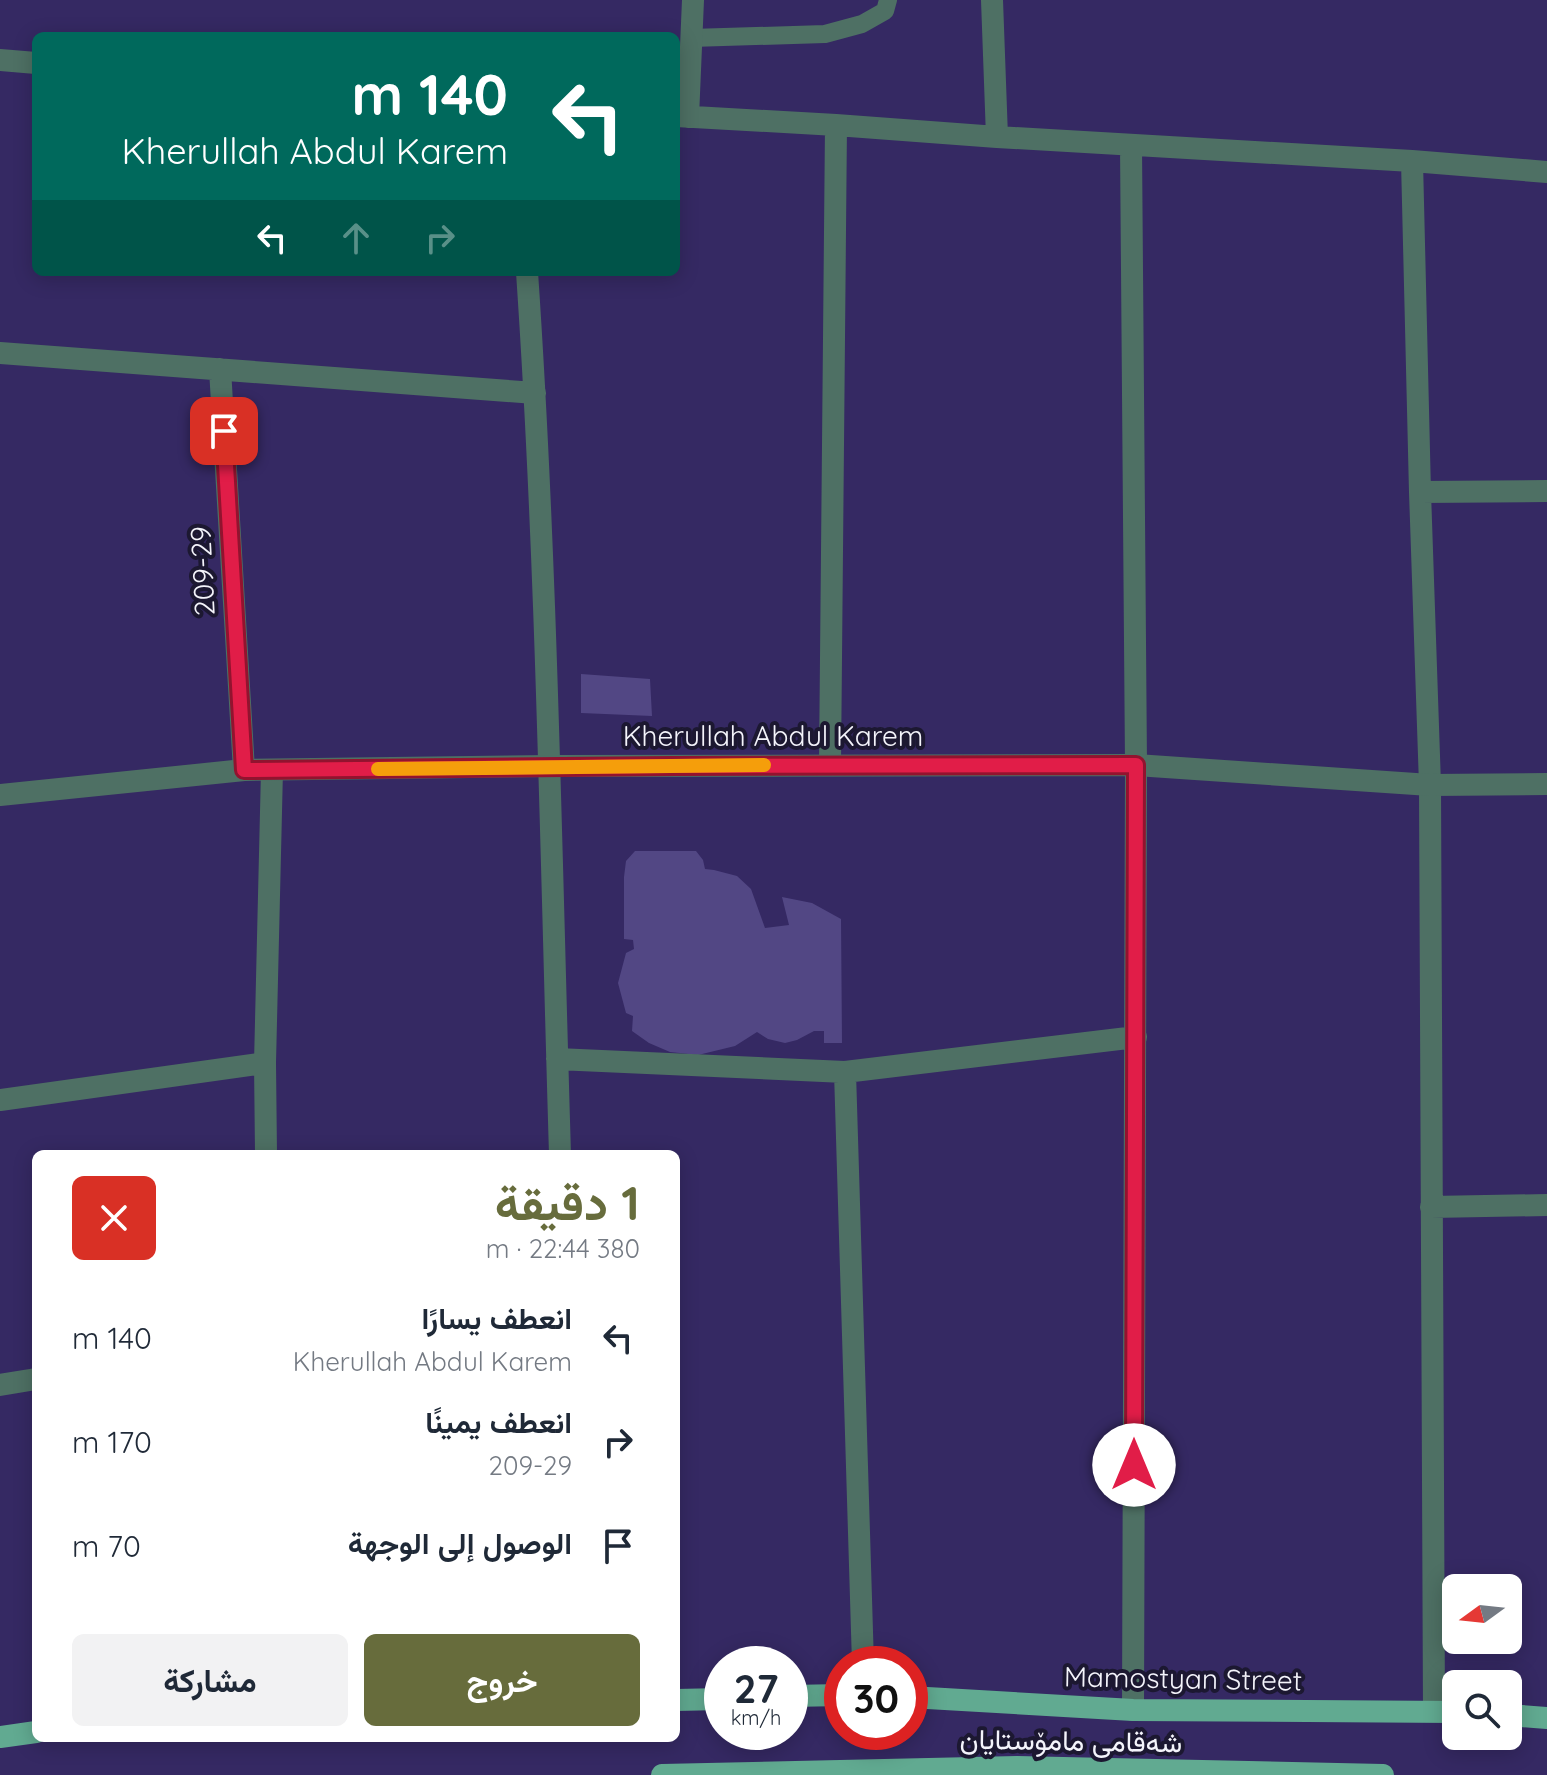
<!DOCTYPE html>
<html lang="ar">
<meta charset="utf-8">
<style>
:root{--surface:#fff;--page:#f2f2f3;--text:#1f2937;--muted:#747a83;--accent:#676c3c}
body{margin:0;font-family:Quicksand,Vazirmatn,sans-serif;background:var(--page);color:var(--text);direction:rtl;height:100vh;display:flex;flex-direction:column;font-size:30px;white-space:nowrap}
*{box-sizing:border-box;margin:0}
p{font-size:26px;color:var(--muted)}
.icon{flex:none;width:44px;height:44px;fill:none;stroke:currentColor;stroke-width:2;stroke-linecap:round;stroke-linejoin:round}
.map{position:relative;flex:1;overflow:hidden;direction:ltr}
.details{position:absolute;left:32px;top:1150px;width:648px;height:592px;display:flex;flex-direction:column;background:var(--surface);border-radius:12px;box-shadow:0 4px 20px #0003;direction:rtl}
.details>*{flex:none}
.guide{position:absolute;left:32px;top:32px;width:648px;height:244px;border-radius:12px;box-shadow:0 4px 20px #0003;direction:rtl;background:#00695c;color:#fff;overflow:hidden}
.needle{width:52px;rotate:255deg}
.controls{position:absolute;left:1442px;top:1574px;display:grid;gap:16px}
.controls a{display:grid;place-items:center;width:80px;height:80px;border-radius:12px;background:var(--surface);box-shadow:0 4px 20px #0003;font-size:40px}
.speed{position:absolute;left:704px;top:1646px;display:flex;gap:16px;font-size:40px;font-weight:700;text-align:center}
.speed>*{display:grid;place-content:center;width:104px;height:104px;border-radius:50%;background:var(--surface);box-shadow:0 4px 20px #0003;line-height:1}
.speed small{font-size:20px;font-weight:400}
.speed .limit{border:12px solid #d22;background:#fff;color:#111}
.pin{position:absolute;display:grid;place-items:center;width:68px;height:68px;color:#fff;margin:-34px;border-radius:16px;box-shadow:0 4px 12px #0006}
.me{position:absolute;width:88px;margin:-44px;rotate:0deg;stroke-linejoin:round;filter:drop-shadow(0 0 6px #0008)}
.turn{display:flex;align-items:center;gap:28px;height:168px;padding:0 40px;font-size:36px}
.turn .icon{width:104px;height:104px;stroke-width:2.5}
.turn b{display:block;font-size:56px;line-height:68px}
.lanes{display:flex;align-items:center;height:76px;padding:0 40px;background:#0003;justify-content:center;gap:40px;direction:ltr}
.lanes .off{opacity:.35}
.round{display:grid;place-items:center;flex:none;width:84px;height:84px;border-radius:12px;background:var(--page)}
.summary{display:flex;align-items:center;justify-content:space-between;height:136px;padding:0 40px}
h1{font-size:48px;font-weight:700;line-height:60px;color:var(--accent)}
.primary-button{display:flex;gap:16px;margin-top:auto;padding:16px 40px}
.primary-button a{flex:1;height:92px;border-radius:12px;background:var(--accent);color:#fff;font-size:32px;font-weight:700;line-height:92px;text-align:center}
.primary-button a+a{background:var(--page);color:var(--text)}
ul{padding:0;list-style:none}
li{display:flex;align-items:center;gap:24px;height:104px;padding:0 40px}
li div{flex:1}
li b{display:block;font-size:30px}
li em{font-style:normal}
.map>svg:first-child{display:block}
</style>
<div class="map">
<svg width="1547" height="1775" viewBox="0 0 1547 1775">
<rect width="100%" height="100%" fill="#352963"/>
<path fill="#524784" d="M581,674L650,679L652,716L581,713Z
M635,851H696L703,860L705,869L714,870L737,876L751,889L765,928L789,925L782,897L812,903L841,919L842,1043H824V1031H814L797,1040L785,1043L768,1039L757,1032L735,1046L698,1055L670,1052L649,1043L632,1031L633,1016L626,1013L618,983L626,953L634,949L633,940L624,939V877L626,861Z"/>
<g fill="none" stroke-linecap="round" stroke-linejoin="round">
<path stroke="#4e7064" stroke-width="18" d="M691,38L825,34L862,24L885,11L888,0"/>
<path stroke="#4e7064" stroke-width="22" d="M992,0L997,137
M0,60L36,63
M676,116L836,125L997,137L1412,161L1547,172
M688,117L693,0
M1131,146L1136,765L1133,1710
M1412,161L1420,492L1430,785L1434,1711
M527,272C547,565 551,860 560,1154
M0,353L535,393
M220,369L244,770
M1420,492L1547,491
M830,765L836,125
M557,1059L845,1072L1136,1037
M845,1072L863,1664
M0,1100L265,1063
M266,1154L265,1063L272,770
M1431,1207L1547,1205
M0,1385L36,1379"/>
<path stroke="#4e7064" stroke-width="22" d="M0,795L244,770L549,766L1136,765L1430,785L1547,784"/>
<path stroke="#61aa91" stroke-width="22" d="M790,1696L842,1695
M910,1697L1133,1710L1456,1712
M676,1700L722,1699
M1508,1715L1547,1718
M0,1737L36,1732
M662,1775L1017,1767L1383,1775"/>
</g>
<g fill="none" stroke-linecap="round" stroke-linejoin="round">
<defs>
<path id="route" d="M224,431L244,770L674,766L1136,765L1134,1465"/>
</defs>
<use href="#route" stroke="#92132f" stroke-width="20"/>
<use href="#route" stroke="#e11d48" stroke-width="14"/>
<path stroke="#f59e0b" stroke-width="14" d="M378,769L764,765"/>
</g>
<g text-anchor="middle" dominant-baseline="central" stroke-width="8" stroke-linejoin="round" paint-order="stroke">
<g font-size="28" fill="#f4f4fb" stroke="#1c1831">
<text transform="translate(202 571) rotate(-93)">209-29</text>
<text x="773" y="735">Kherullah Abdul Karem</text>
<text transform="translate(1183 1678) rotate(1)">Mamostyan Street</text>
<text transform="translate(1071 1740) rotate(1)">شەقامی مامۆستایان</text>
</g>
</g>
</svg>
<div class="controls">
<a><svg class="needle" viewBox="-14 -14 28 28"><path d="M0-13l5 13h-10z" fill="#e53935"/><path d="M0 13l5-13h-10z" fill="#747a83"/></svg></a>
<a><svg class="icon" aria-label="search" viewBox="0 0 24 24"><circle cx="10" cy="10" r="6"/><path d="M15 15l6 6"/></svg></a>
</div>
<div class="speed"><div>27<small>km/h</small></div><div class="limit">30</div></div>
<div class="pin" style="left:224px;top:431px;background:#d93025"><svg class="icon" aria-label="arrive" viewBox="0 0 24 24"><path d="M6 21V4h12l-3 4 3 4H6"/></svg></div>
<svg class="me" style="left:1134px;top:1465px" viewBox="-20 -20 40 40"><circle r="19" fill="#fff"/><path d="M0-13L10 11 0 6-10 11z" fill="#e11d48"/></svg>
<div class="guide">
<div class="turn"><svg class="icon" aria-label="left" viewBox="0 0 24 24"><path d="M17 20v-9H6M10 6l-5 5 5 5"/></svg><div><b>140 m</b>Kherullah Abdul Karem</div></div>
<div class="lanes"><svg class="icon" aria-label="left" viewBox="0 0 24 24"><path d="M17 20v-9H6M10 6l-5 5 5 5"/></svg><svg class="icon off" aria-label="ahead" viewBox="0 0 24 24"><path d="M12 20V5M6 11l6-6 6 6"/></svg><svg class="icon off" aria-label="right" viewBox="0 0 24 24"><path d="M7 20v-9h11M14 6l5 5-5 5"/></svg></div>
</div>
<section class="details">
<div class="summary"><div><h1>1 دقيقة</h1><p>380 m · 22:44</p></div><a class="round" style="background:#d93025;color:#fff"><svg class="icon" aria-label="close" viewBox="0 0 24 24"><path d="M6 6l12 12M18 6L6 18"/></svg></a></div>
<ul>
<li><svg class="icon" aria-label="left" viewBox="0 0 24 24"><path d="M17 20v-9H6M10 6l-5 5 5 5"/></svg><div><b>انعطف يسارًا</b><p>Kherullah Abdul Karem</p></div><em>140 m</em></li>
<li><svg class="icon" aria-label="right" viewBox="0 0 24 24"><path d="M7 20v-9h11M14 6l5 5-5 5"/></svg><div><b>انعطف يمينًا</b><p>209-29</p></div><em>170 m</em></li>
<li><svg class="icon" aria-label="arrive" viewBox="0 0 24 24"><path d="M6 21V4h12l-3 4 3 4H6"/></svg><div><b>الوصول إلى الوجهة</b></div><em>70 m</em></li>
</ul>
<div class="primary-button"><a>خروج</a><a>مشاركة</a></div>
</section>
</div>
